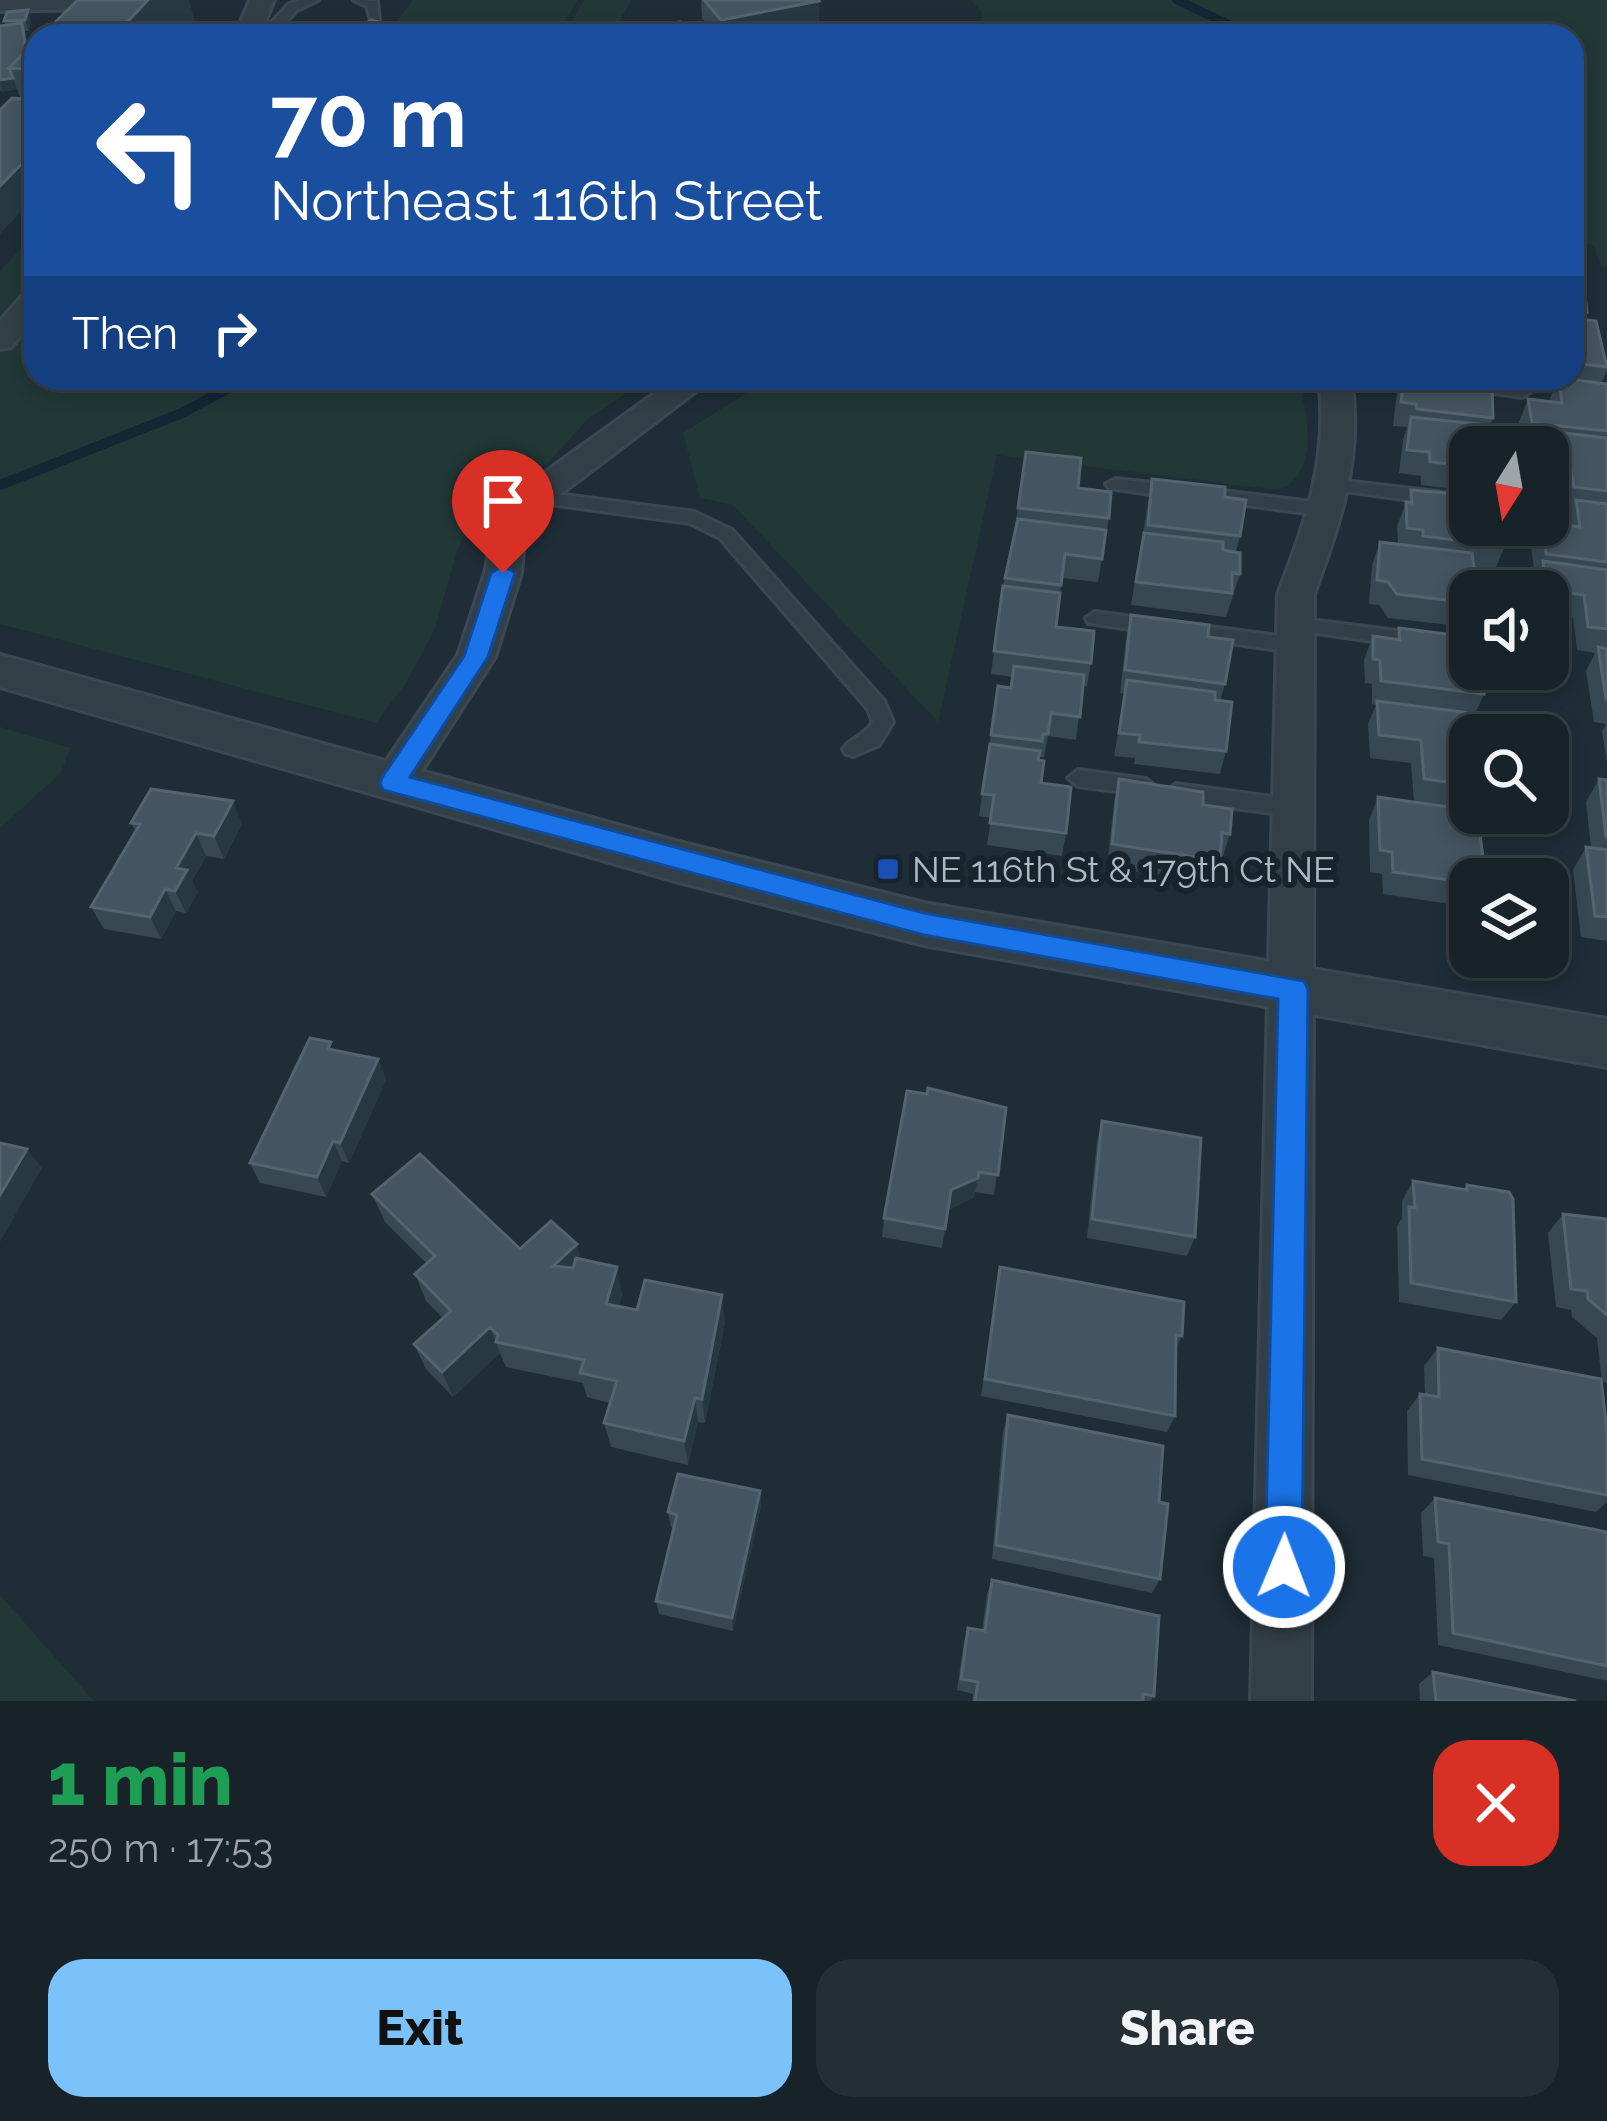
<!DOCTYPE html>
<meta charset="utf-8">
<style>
:root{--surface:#172229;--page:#242f35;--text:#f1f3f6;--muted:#9ea4a8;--line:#363f46;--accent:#7cc2fa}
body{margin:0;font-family:Raleway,sans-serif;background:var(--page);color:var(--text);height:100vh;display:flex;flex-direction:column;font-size:45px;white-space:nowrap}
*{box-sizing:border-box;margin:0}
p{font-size:39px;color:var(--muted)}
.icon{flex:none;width:66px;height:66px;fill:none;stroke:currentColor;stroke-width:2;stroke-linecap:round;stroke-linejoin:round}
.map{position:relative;height:1701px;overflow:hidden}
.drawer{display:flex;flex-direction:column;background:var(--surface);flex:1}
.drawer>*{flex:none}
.hud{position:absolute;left:24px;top:24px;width:1560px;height:366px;border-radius:36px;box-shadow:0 6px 18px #0003,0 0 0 3px var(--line);background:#1a4fa0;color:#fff;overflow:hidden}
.needle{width:78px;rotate:191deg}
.tools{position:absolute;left:1449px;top:426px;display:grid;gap:24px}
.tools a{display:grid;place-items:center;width:120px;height:120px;border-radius:24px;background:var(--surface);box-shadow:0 6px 18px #0003,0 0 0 3px var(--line);font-size:60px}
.pin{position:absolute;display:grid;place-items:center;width:102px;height:102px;color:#fff;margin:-123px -51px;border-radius:50% 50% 50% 0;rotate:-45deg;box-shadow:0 0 12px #0007}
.pin .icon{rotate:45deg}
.me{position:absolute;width:132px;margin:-66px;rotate:1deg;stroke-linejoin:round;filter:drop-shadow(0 0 9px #0008)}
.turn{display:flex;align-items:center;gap:42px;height:252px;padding:0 48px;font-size:54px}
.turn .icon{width:156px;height:156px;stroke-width:2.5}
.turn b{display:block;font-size:84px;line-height:102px}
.then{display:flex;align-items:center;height:114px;padding:0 48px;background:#0003;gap:24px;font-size:45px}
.round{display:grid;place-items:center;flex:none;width:126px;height:126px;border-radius:36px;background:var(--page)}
.head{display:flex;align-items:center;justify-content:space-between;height:204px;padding:0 48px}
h1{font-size:72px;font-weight:800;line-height:90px;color:#1e9e55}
.primary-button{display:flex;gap:24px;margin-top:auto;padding:24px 48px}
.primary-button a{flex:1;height:138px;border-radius:36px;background:var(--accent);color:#111;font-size:48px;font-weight:800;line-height:138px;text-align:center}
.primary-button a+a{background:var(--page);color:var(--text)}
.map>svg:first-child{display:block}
</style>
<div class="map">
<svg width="1607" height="1701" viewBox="0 0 1607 1701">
<rect width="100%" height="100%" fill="#1f2d37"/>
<path fill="#213837" d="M413,0H578L555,36H536L396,22Z
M584,0H631L611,36H564Z
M970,0H1607V267L1601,266L1594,245L1572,242V36H982L981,11Z
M36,232V378H648L588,419L549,462L473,513L457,552L434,631L406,683L376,723L0,624V271Z
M770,378H1297C1308,412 1321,472 1279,490L997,455L938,722L733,505L700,498L683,433Z
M0,727L71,748L60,774L0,828Z
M0,1595L94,1701H0Z"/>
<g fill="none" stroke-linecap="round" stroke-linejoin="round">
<path stroke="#132634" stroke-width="9" d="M1177,0L1253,36"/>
<path stroke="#132634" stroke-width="10" d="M0,485L182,413L248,378"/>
<defs>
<path id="service" d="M301,0H318L297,10L272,36H259L289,4Z
M354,0L377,1L379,20H371L367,6Z
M1464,380L1522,387L1530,392L1522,397L1458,388L1456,385Z
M1115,479L1179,486L1188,492L1179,498L1109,488L1106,484Z
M1336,480L1470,496V508L1330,489L1327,485Z
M534,491L694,512L732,530L884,701L893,722L879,745L853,756L846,754L843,749C850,738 863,738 873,722L868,709L720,538L690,523L528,501V493Z
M1222,491L1328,504L1337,510L1328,516L1216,501L1213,497Z
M1548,506L1561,509L1564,513L1561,517L1548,518Z
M1095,612L1294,638L1303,645L1294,652L1088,623L1086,618Z
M1295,618L1451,638L1470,636V650L1451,652L1288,629L1286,624L1288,619Z
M1078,770L1146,779L1156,787L1146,795L1078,786L1068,778Z
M1176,784L1295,800L1305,808L1295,816L1176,800L1166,792Z"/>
<path id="minor" d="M0,0H178L166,7L0,11Z
M250,0H274L265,22L268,36H242L241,22Z
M36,290V318L11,347L0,349V321L25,293Z
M676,378H713L546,505L525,529L521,573L495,657L407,794L393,798L379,794L373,783L379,772L458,655L485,573L496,519L522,489Z
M1319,378H1351C1363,457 1341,520 1314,594L1311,1701H1251L1278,594C1306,521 1329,458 1319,378Z"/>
<path id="tertiary" d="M0,655L679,842L924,903L1607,1019V1067L924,945L679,882L0,687Z"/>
</defs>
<use href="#service" stroke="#3c4851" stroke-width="6"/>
<use href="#minor" stroke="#3c4851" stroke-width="6"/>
<use href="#tertiary" stroke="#3c4851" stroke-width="6"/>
<use href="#service" fill="#333f47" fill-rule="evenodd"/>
<use href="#minor" fill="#333f47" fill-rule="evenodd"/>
<use href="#tertiary" fill="#333f47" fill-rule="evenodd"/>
</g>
<path fill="#374853" d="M701,0H818L819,22L751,36H716L702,18Z
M7,12L31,21L29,31H25L28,49L36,41V195L21,99L17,89L1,92L0,89V26L6,25L4,21Z
M1572,269L1587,312L1583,319L1607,360V371L1601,383L1607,384V763L1602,731L1606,724L1594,722L1586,671L1595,653L1577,650L1573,618L1548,615V591H1533L1532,585L1535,577L1531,546L1541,525L1565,526L1571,511L1563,510L1559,484L1548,482V447H1522L1519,422L1528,399L1549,401L1556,385L1546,384L1545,378H1572Z
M1402,378H1469L1493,418L1490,426L1470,447V491L1421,485V476L1399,473L1403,440L1407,427L1393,426L1397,392Z
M1152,479L1225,497L1240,536L1236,552L1240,574L1226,617L1131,605Z
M1078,488L1109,518L1098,582L1062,578L1060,593L1056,627L1091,663L1087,686H1083L1076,740L1048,736L1044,757H1039L1041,783L1066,833L1062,856L987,845L991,818L979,816L998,686L1011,688L1013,677L991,674L1003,586L1018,508Z
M1411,490L1505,546L1495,569L1474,567L1470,591L1469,627L1388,618L1379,605L1369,604L1372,565L1380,542L1398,544L1397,526Z
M1131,615L1208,637L1225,684L1220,701L1226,751L1220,774L1134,764L1135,758L1114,756L1125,694L1120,693L1126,639Z
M1399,628L1484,694L1475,714L1470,735V810L1414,802L1411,763L1370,758L1368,724L1376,705L1372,704V684L1365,683L1364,660L1373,636L1395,639Z
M1119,779L1203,805L1230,834L1223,856H1221L1213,883L1107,867L1114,802Z
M1599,779L1607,780V941L1581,937L1573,870L1586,847L1591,848L1586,802Z
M1378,797L1470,879V907L1383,894L1382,874L1370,872L1369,820Z
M131,823L242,824L224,859L206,856L192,881L198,892L186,913L176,911L161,939L104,929L91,907L136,832Z
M334,1050L378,1059L386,1080L349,1163L342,1161L326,1197L260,1183L250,1163Z
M1006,1108L994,1195L975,1192L974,1197L948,1210L942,1248L882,1237L884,1218Z
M1102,1121L1195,1237L1187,1256L1087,1238L1097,1141Z
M1413,1181L1464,1190L1467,1185L1516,1302L1501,1320L1399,1302L1397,1226L1402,1218V1201Z
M372,1194L520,1249L577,1244L580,1259L622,1294L619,1306L725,1322L705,1423L698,1422L688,1465L611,1447L604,1423L610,1403L587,1397L583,1383L506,1367L500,1353L453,1397L426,1369L414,1344L443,1318L426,1301L415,1274L427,1264L385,1222Z
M1563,1214L1607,1219V1383L1602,1382L1597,1338L1572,1317L1571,1310L1556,1307L1548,1233Z
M1000,1267L1182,1336L1176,1348L1175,1416L1167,1432L981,1396Z
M1438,1348L1607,1495V1502L1596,1512L1408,1475L1407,1411L1420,1394L1425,1395L1424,1366Z
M1008,1415L1159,1502L1160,1579L1152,1593L992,1559L1003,1432Z
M760,1491L761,1506L733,1631L659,1614L656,1601L674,1528L671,1527L668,1512Z
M1435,1498L1607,1532V1681L1438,1645L1434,1558L1423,1556L1421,1513Z
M992,1580L1154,1696L1150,1701H972L973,1694L957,1690L964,1641L968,1628L982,1631L987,1594Z
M1433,1672L1576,1701H1420L1419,1684Z"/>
<path fill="#283843" d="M148,0H189L195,22L183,36H114Z
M819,1V22L751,36H721V20Z
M28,10L31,21L29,31L25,20Z
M13,78L17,89L1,92L0,80Z
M36,149V195L0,234V186Z
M233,801L242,824L224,859L214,836Z
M196,833L206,856L192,881L198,892L186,913L175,891L176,868Z
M165,889L176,911L161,939L150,917Z
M378,1059L386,1080L349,1163L340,1143Z
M333,1141L342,1161L326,1197L317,1177Z
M27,1149L42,1168L0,1242V1195Z
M978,1178L974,1197L948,1210L951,1190Z
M577,1244L583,1272L553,1266Z
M617,1267L622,1294L612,1330L606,1304Z
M722,1295L725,1322L705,1423L702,1399Z
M490,1327L500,1353L453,1397L442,1372Z
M695,1398L698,1422L688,1465L684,1441Z
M760,1491L761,1506L733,1631L732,1618Z"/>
<path fill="#445460" stroke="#54646f" stroke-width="3" d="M78,0H148L114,36H41Z
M704,0H818L819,1L721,20Z
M28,10L25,20L4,21L7,12Z
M371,20L428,36H344Z
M680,22L691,36H651L645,28Z
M22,23L26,51L9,68L13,78L0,80V26Z
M36,41V70L9,68Z
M12,98L36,100V149L0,186V110Z
M1572,269L1582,270L1587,312L1572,310Z
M1572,318L1596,321L1607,367L1572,363Z
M1404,378H1469L1492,381L1493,418L1417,409L1416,404L1401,402Z
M1559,378L1607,384V431L1532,423L1528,399L1562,403Z
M1411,417L1498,426L1500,447H1470V466L1430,462L1429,452L1407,450Z
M1530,429L1607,438V491L1574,487L1569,460L1548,458V447H1532Z
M1026,452L1081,458L1078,488L1111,492L1109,518L1018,508Z
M1152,479L1225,487V497L1246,500L1240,536L1148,525Z
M1411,490L1470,495V525H1504L1505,546L1423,536V530L1407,528L1406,502L1412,503Z
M1576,500L1607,504V562L1546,554L1542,525H1548V523L1580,527Z
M1018,519L1106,530L1102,559L1065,554L1061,585L1005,578Z
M1144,533L1223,542V550L1240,553V574L1232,573V593L1136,582Z
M1380,542L1472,553L1477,591H1470V603L1397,594L1388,582L1377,580Z
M1543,561L1607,570V629L1588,627L1584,595L1546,589Z
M1003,586L1060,593L1056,627L1094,631L1091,663L994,651Z
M1131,615L1209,625L1208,637L1233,640L1225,684L1125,670Z
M1399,628L1470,637V669H1481L1484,694L1381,681L1380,660L1373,659V636L1400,640Z
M1598,647L1607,649V699H1606Z
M1014,666L1084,675L1080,717L1051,713L1048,734H1043L1042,741L991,735L998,686L1011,688Z
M1127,680L1215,692V700L1232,702L1226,751L1139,742L1140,735L1119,733Z
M1377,701L1478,714L1481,735H1470V785L1424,779L1421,740L1379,735Z
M990,744L1040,751L1038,760L1044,761L1041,783L1071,787L1066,833L990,823L994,795L982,794Z
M1119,779L1203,792V805L1232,809L1230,834L1222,833L1220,861L1112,844Z
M1599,779L1607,780V837H1606Z
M151,789L233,801L214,836L196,833L176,868L187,870L175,891L165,889L150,917L91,907L140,824L131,823Z
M1378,797L1470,810V813H1477L1486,879H1470V883L1393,872L1392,852L1380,850Z
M1586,847L1607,850V917L1595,916Z
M310,1038L331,1042L328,1049L378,1059L340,1143L333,1141L317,1177L250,1163Z
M928,1088L1006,1108L998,1175L979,1172L978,1178L951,1190L945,1229L884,1218L907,1091L927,1094Z
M1102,1121L1201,1138L1195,1237L1092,1219Z
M0,1143L27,1149L0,1195Z
M420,1154L520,1249L551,1221L577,1244L553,1266L573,1268L576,1258L617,1267L606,1304L637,1310L645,1280L722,1295L702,1399L695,1398L684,1441L604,1423L617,1381L580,1373L584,1360L496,1342L498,1335L490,1327L442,1372L414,1344L451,1311L415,1274L435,1256L372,1194Z
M1413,1181L1467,1190V1185L1509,1192L1513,1199L1516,1302L1411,1283L1409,1207L1415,1208Z
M1563,1214L1607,1219V1315L1588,1299L1587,1291L1571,1289Z
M1000,1267L1184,1302L1182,1336L1176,1335L1175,1416L985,1379Z
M1438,1348L1601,1379L1607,1431V1495L1422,1459L1420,1394L1439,1397Z
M1008,1415L1163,1446L1159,1502L1168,1504L1160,1579L996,1545Z
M678,1474L760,1491L732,1618L656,1601L677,1515L668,1512Z
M1435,1498L1607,1532V1666L1453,1633L1449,1544L1438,1542Z
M992,1580L1159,1616L1154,1696L1143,1694V1701H975L978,1682L961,1679L968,1628L985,1631Z
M1433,1672L1576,1701H1436Z"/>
<path fill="#1a73e8" stroke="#114b97" stroke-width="3" d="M503,565L515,573L488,657L410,777L924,913L1304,981L1308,989L1302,1567L1297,1580L1284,1585L1271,1580L1265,1567L1278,999L924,935L383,790L380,783L383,776L464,656L491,573Z"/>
<rect fill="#1a4fb4" stroke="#18242c" stroke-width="4.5" x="876" y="857" width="24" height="24" rx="6"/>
<g text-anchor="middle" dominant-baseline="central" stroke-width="12" stroke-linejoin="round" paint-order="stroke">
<g font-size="36" fill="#adbac4" stroke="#18242c" text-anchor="start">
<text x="912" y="869">NE 116th St &amp; 179th Ct NE</text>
</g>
</g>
</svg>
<div class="tools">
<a><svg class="needle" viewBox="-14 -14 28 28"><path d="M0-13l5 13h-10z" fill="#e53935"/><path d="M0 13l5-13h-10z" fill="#9ea4a8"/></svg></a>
<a><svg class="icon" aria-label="sound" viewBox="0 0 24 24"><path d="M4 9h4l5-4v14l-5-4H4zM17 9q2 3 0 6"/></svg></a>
<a><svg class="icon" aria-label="search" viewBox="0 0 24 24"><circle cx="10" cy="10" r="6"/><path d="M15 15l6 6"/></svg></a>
<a><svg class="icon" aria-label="layers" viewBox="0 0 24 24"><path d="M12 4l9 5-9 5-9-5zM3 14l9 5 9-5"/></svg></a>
</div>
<div class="pin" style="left:503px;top:573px;background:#d93025"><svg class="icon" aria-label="arrive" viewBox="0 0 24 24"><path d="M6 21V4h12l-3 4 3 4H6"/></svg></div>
<svg class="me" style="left:1284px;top:1567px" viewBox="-20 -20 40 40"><circle r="17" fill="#1a73e8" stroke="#fff" stroke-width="3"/><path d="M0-11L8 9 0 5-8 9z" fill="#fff"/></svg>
<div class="hud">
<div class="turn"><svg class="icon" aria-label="left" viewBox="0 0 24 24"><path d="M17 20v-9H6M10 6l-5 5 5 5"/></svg><div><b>70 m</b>Northeast 116th Street</div></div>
<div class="then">Then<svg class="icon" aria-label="right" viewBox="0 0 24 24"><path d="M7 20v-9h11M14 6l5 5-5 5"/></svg></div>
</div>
</div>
<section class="drawer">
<div class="head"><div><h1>1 min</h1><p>250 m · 17:53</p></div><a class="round" style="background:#d93025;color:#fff"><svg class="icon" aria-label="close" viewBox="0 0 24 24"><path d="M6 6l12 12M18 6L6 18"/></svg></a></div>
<div class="primary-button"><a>Exit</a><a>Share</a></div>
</section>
